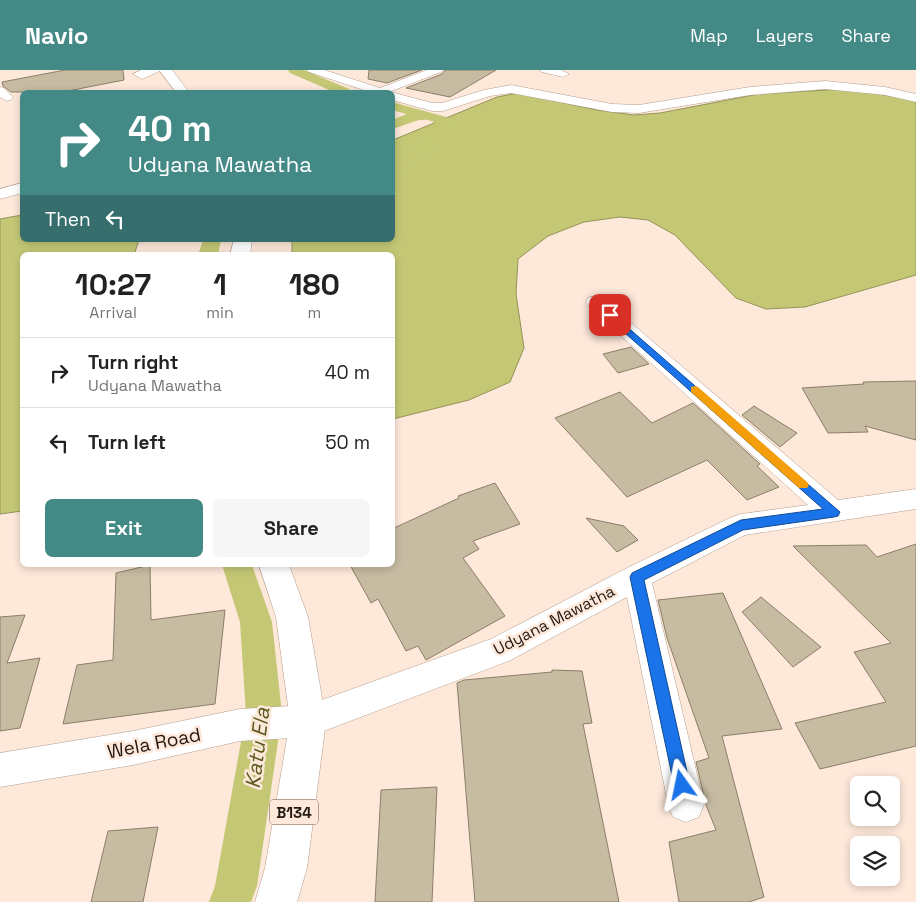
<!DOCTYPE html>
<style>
:root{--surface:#fff;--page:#f6f6f6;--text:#222;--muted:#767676;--line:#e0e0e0;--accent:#438a87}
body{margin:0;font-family:"Space Grotesk",sans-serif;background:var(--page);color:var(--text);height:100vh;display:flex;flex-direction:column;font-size:19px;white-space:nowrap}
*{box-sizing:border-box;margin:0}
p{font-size:16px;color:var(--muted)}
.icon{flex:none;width:28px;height:28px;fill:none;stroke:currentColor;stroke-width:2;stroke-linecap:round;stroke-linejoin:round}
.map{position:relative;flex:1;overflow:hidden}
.side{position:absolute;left:20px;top:182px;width:375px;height:315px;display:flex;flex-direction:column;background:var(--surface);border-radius:8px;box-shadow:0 2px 8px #0003}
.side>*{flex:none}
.hud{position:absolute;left:20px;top:20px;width:375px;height:152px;border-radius:8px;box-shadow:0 2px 8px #0003;background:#438a87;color:#fff;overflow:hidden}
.tools{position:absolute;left:850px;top:706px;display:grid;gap:10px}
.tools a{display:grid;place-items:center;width:50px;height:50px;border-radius:8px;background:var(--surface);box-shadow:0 2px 8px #0003;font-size:25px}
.pin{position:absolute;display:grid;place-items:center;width:42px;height:42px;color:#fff;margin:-21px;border-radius:10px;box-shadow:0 2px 8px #0006}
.me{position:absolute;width:55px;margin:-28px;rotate:348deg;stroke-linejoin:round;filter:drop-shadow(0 0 4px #0008)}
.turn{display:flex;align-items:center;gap:18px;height:105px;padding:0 25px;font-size:22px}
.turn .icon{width:65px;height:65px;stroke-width:2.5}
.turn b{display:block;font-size:35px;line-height:42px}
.then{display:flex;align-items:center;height:48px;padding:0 25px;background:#0003;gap:10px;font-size:19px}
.eta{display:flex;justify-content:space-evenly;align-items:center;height:85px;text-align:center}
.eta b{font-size:30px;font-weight:700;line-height:35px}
.action{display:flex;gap:10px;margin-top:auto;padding:10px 25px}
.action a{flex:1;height:58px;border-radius:8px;background:var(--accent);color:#fff;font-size:20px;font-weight:700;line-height:58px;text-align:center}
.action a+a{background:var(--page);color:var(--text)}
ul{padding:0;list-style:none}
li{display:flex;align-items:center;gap:15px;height:70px;padding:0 25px;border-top:1px solid var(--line)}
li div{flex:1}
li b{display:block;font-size:19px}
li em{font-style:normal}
header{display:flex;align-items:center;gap:30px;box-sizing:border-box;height:70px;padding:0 25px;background:var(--accent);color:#fff}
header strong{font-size:24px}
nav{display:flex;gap:28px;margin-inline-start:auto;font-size:18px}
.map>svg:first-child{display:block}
</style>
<header>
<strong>Navio</strong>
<nav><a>Map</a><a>Layers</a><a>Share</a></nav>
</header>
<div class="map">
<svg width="916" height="832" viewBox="0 0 916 832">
<rect width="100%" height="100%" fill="#fde8da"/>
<path fill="#c4c875" stroke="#939458" d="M843,19L905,28L916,32V205L805,237L766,239L736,228L675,165L648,150L620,147L584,152L548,166L518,189L516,224L524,278L510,312L469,330L393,349L392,185H292V170H392L393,70L497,27L518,23L597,40L634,45L660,43L759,24Z
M22,145V170H139L134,185H22V441L0,444V149Z"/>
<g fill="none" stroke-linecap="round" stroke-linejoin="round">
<path fill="#c4c875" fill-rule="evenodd" d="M288,0H304L349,19L351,22H334L290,3Z
M392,32L446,47L455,59L440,74L406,95L398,109L392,111V91L394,89L430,68L440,58C427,41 409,55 392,59V50L407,44L392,40Z
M203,170H221L218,185H198Z
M222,495H252L272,552L282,644L257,816L251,832H209L215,816L246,644L240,552Z"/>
</g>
<path fill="#c7bba2" stroke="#8b7f68" d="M65,0H123L124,10L63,22H11L3,16L2,12Z
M369,0H422L387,13L368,9Z
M445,0H496L450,27L406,18L442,4Z
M631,277L649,294L618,303L603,284Z
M916,311V370L865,356L868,362L828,363L802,318L864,314L863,312Z
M620,322L652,353L693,333L760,394L757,396L779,417L747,430L707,390L627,427L555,348Z
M754,336L797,363L780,377L742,345Z
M495,413L520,454L473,471L479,479L463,488L505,546L426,590L418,576L406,581L378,529L371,533L350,495H392V459L459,428L458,426Z
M586,448L624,456L638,470L617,482Z
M916,474V676L820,699L795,653L886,632L854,582L891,573L793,476L866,475L877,487Z
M150,495L151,550L225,540L215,634L63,654L77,595L113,590L116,503Z
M723,523L782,659L722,666L764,827L749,832H679L669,772L716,760L706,735L696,692L709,688L667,568L658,530Z
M761,527L821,577L793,597L742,542Z
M25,545L7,593L40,588L20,658L0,661V547Z
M552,600L582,601L592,653L583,654L619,832H475L457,613L464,610L552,602Z
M437,717L432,832H375L381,720Z
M158,757L143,832H91L108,761Z"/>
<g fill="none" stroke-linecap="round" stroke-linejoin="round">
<defs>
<path id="minor" d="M141,0H162L142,9L133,4Z
M307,0H324L380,18L427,0H443L441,2L389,22H370L309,2Z
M540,0H561L569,4L563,7L542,2Z
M825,11L885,17L916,24V32L885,25L825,19L750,25L639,43L612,42L511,23L490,26L443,41H432L392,30L391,22L432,33H442L484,20L511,15L612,34L639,35L750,17Z
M0,17L4,18L13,27L11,30L7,31L0,27Z
M22,113V123L0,129V119Z
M595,226L602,228L838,430L916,419V439L745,465L652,513L704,734L699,747L686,752L673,747L668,734L627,527L511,590L308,667L240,671L133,695L0,717V683L133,661L240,639L308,635L491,569L627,498L732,447L741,444L808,435L588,236L586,232L588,228Z"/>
<path id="primary" d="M159,0H172L189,22H176Z
M234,170H252L250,185H230Z
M259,495H289L308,547L326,651L307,798L297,832H255L265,798L290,651L276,547Z"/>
</defs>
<use href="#minor" stroke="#b59e8d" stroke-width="1"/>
<use href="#primary" stroke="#b59e8d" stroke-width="1"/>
<use href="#minor" fill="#fff" fill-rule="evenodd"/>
<use href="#primary" fill="#fff" fill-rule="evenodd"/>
</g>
<path fill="#1a73e8" stroke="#114b97" d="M610,242L840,442L838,446L834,447L743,460L644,510L690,715L688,720L682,723L677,720L674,715L630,507L632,503L741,450L823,439L607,247L606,245Z"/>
<path fill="#f59e0b" d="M695,316L698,317L807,412L809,415L807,418H799L691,322V317Z"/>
<g text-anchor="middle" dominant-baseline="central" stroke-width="5" stroke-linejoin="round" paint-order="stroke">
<rect fill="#fde8da" stroke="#64574f" stroke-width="1" x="270" y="729.5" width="48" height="25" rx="4"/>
<g font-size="15" font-weight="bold" fill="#221913">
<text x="294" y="742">B134</text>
</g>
<g font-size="16" fill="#221913" stroke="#fde8da">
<text transform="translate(554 550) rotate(-27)">Udyana Mawatha</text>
</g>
<g font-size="19" fill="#221913" stroke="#fde8da">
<text transform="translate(154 673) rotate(-11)">Wela Road</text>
</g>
<g font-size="21" font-style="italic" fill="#595b1e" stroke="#fde8da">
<text transform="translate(257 678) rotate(-83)">Katu Ela</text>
</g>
</g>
</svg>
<div class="tools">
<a><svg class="icon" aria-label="search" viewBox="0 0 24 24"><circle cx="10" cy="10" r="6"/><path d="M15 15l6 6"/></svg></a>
<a><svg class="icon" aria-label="layers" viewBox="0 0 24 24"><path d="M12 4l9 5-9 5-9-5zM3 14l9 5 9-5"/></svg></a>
</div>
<div class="pin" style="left:610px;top:245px;background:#d93025"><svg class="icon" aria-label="arrive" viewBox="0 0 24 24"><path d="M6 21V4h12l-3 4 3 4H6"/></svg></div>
<svg class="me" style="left:682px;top:715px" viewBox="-20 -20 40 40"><path d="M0-17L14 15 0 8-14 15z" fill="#1a73e8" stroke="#fff" stroke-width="4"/></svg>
<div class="hud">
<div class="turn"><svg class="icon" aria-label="right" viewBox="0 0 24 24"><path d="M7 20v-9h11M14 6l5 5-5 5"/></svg><div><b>40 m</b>Udyana Mawatha</div></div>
<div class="then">Then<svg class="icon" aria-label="left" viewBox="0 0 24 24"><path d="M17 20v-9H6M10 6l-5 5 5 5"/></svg></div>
</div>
<section class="side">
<div class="eta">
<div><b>10:27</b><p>Arrival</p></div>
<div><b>1</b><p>min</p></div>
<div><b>180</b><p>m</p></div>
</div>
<ul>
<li><svg class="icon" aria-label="right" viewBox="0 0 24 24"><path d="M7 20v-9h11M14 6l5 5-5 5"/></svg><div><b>Turn right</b><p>Udyana Mawatha</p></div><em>40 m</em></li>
<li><svg class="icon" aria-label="left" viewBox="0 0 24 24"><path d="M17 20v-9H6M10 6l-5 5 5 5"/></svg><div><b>Turn left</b></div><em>50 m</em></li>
</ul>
<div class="action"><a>Exit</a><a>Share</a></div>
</section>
</div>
